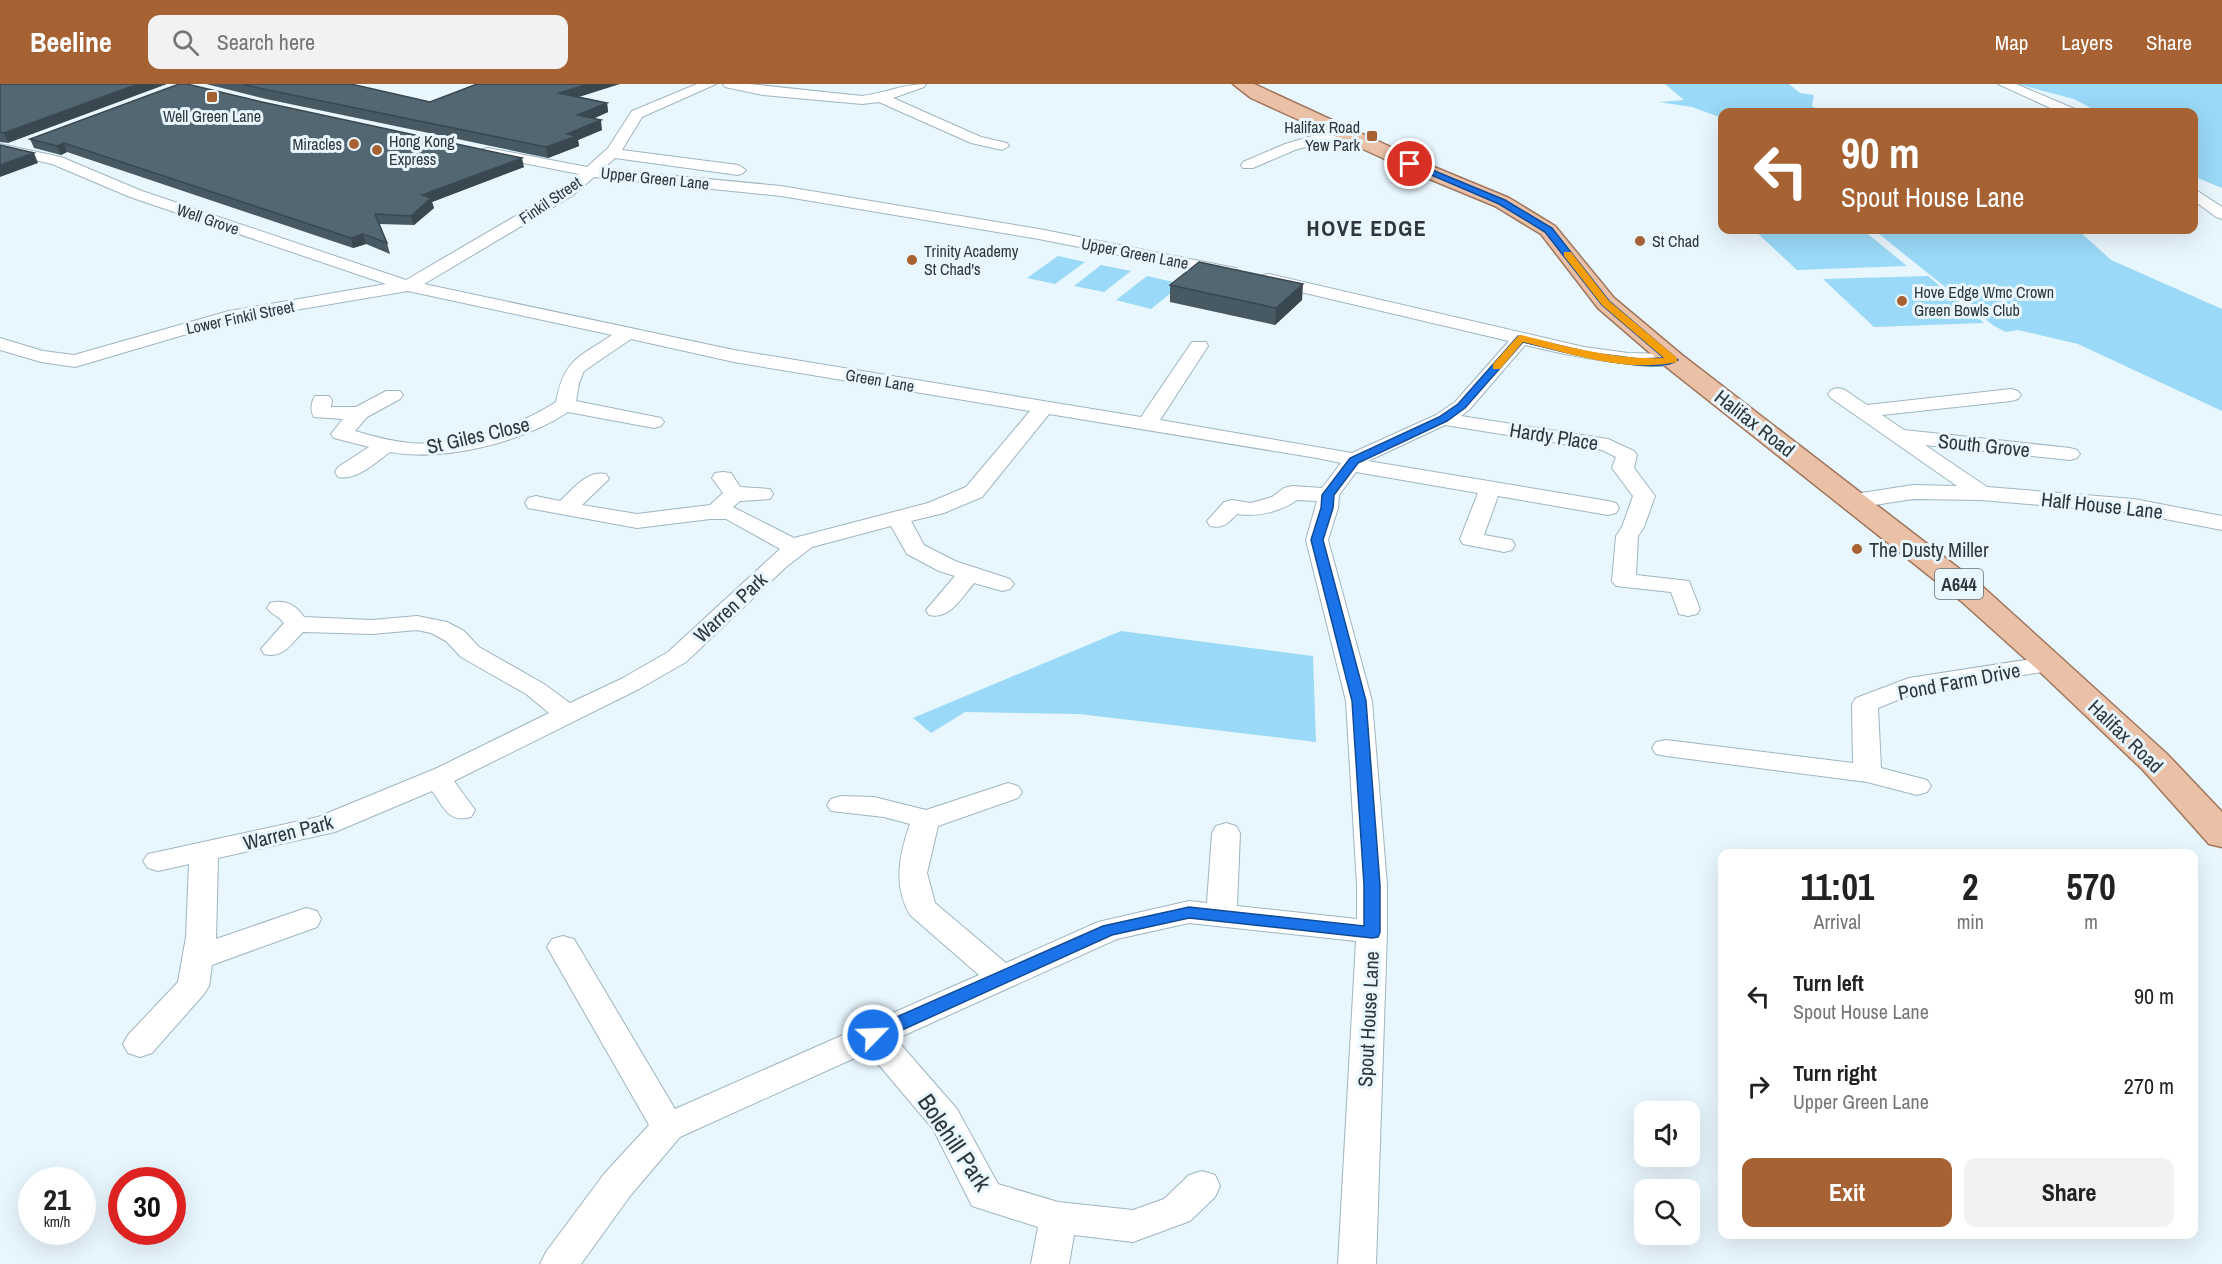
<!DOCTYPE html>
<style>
:root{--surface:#fff;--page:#f2f2f2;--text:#222;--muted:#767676;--accent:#a66232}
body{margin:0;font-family:"Archivo Narrow",sans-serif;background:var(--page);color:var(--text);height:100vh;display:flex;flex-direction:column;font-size:22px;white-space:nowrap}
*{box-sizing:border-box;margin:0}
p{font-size:20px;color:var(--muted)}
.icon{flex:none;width:33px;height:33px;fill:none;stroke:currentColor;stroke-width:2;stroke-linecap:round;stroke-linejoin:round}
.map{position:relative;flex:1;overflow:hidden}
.panel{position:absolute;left:1718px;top:765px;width:480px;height:390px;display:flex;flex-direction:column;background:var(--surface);border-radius:12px;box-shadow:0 6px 24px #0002}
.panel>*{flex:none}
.top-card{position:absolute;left:1718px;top:24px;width:480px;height:126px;border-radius:12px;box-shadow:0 6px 24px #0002;background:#a66232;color:#fff;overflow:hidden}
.buttons{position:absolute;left:1634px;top:1017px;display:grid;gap:12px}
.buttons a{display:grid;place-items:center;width:66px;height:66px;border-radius:12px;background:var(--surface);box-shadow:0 6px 24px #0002;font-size:30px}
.speed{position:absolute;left:18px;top:1083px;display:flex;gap:12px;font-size:30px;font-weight:700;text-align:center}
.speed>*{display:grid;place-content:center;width:78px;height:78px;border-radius:50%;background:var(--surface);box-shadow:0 6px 24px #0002;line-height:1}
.speed small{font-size:15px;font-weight:400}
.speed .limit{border:9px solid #d22;background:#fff;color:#111}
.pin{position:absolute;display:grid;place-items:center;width:51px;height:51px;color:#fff;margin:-26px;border:3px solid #fff;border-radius:50%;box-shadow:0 2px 6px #0007}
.me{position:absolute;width:66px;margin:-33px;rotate:66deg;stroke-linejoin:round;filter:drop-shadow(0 0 4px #0008)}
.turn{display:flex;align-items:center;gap:21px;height:126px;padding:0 24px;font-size:27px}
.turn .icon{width:78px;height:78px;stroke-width:2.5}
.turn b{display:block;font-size:42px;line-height:51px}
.eta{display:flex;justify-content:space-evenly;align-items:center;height:102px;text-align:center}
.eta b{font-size:36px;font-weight:800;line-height:42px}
.button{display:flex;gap:12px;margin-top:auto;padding:12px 24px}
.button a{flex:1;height:69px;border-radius:12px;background:var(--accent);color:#fff;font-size:24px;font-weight:800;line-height:69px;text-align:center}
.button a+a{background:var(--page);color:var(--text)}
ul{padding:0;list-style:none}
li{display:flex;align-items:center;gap:18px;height:90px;padding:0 24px}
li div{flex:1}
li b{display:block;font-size:22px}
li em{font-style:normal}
header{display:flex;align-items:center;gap:36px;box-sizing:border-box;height:84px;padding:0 30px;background:var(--accent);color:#fff}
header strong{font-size:28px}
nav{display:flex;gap:33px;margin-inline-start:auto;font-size:21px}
.search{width:420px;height:54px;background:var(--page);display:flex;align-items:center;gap:15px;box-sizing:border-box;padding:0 21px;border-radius:12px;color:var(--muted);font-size:22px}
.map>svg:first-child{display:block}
</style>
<header>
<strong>Beeline</strong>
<div class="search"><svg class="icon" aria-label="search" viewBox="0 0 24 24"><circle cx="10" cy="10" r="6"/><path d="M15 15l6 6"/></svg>Search here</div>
<nav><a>Map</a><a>Layers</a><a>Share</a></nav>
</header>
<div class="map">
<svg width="2222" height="1180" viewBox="0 0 2222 1180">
<rect width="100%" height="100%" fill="#e8f6fe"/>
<path fill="#9ad9f7" d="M1665,0H1789L1800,9L1814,11L1812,22L1823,28H1722V34L1692,23L1659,18L1684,16Z
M2017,0H2222V104L2193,92V28H2098L2074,15Z
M1754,146H1863L1907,182L1797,186Z
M1874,146H2078L2111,176L2222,225V327L2078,260L2018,246L2006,248L1994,242Z
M1058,172L1085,178L1055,200L1027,194Z
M1101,181L1131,187L1104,208L1074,202Z
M1147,192L1182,200L1151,225L1116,216Z
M1928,192L1984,239L1874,243L1823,195Z
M1121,547L1313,572L1316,658L1079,630L965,628L931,649L913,634Z"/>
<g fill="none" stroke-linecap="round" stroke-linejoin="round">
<defs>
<path id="street" d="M697,0H716L642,33L622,66L738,81L746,86L743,89L738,91L615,74L603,85L781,102L1039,145L1230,183L1236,184L1239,188L1236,192L1230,193L1039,155L781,112L594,93L572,112L424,200L734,266L1141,333L1192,258H1206L1208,262L1160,336L1352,369L1436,331L1455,318L1509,257L1263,199L1260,195L1263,191L1269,190L1584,263L1628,269L1673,270L1680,272L1683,276L1680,280L1673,282C1622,282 1574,273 1525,261L1469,326L1461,332L1608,355L1634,367L1637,371L1634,384L1655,412L1644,443L1638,452L1636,491L1689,497L1700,525L1697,530L1688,532L1679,530L1671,508L1616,502L1612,497L1616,452L1622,443L1633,412L1612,384L1616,373L1602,366L1445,341L1368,377L1608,417L1616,419L1619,424L1616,429L1608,431L1498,412L1484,451L1512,456L1515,461L1512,466L1504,468L1463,460L1460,455L1478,409L1356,388L1339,411L1338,424L1328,456L1372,617L1387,801V848L1376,1180H1338L1356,857L1189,839L1117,855L896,955L957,1025L998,1100L1058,1118L1133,1126L1164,1115L1189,1091L1202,1087L1215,1091L1220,1102L1215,1113L1190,1137L1133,1158L1074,1151L1069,1180H1031L1038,1143L972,1122L933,1045L868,968L680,1053L630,1112L581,1180H540L546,1168L604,1090L649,1041L547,863L552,855L563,852L574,855L675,1025L979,891L910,831C893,802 899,771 910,740L884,733L831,727L827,721L831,715L841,712L874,713L926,726L1008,699L1018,702L1022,708L1018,714L938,742L927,789L935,819L1006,879L1098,838L1189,817L1207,819L1212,749L1216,742L1226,739L1236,742L1240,749L1237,822L1357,835V801L1346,617L1306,456L1317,417L1297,416C1280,428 1257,433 1237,430C1228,439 1223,445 1210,442L1207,437L1224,418L1232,416L1251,419L1272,413L1284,404L1292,402L1322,404L1341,379L1317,374L1049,330L982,413L944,429L911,437L924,461L955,477L1010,495L1014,500L1010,505L1002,507L974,499C962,513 950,536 929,531L926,526L955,492L939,487L907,470L891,442L812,463L786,483L686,578L639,605L454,697L475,726L471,733C448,739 444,723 432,707L335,748L218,774L216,855L306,824L317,827L321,835L317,843L212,881L209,902L204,910L152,969L140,973L128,969L123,960L128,951L178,898L186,853L189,780L158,787L148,784L143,777L148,770L318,733L437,684L549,629L526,610L461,573L446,557L431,549L417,546L372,550L303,548C291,560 283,575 264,570L261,565L284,539C279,532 272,531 267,524L270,519C285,515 296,521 304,533L372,536L417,532L447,538L464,547L479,563L544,600L570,619L621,595L668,568L780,465L726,435H710L637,444L528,424L525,419L528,414L536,412L560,417C573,405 587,386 606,390L609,395L582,421L637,430L710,421L723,409L712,394L715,389L723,388L731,389L740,403L770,405L773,410L770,415L740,417L733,423L794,454L928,419L966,403L1030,327L734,278L631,255L584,287L579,299L576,317L661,334L664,338L661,342L654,344L568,328C523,358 445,378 390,368C376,378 357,397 338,393L335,388L338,383L369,363L334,354L331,350L343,335L314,333C310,327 311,318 315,312H329L332,316L331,323H356L386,307H400L403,311L400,315L367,333L355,347C372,352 391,357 409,359C456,363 517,343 556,318C564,275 578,274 612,251L408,207L231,237L75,283L41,278L0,266V254L43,267L74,271L229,227L386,200L130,113L52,80L0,68V60L61,73L142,107L406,196L560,106L579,90L483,71L481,68L483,65L488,64L587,83L608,64L632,27Z
M723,0H749L862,12C886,9 902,0 926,0L924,3L893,14L981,53L1007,59L1009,62L1002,66L971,59L879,18L862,20L763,11L725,3Z
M1998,0H2016L2075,25L2077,28H2059Z
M1340,44L1347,48L1345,51L1295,66L1253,84H1243L1241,81L1243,78L1285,60Z
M2193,104L2222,123V135L2216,133L2193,116Z
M1838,304L1845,306L1867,321L2011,305L2018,307L2021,311L2018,315L2011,317L1882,331L1904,346L2070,364L2077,366L2080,370L2077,374L2070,376L1925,361L1987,403L2134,415L2222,432V446L2134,429L1981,416L1913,415L1855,424L1847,422L1844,417L1847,412L1855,410L1913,401L1957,402L1831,314L1828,310L1831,306Z
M2051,572L2060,575L2064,580L2060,585L1915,609L1878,624L1881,684L1927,696L1931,702L1927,708L1917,711L1867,698L1666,672L1656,670L1652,664L1656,658L1666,656L1853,679L1852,620L1856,614L1909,594Z"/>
<path id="primary" d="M1233,0H1254L1434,83L1509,114L1555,142L1614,214L1682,271L1983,503L2167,670L2222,728V763L2209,760L2143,686L2039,587L1961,517L1664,281L1598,224L1541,150L1495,122L1420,91L1251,14Z"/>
</defs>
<use href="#street" stroke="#9eb5c0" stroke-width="2"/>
<use href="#primary" stroke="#9f765b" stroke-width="3"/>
<use href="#street" fill="#fff" fill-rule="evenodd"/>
<use href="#primary" fill="#eac1a7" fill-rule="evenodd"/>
</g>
<path fill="#475962" d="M0,0L8,59L0,58Z
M206,0H351L430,18L579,13L607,19L608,28L593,35L602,46L578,56L579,62L548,74L266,15Z
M30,55L524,83L432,118L434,124L414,141L379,140L387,159L390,170L366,160L353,164L67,68L61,71L34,64Z
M1170,201L1302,216L1275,241L1170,218Z"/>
<path fill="#394850" d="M138,0H167L8,59L4,49Z
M588,0H620L560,19L559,9Z
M607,19L608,28L578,41L577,31Z
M601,36L602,46L578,56L579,62L548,74L546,63L567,50Z
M64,59L67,68L61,71L57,62Z
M34,69L38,79L0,93V81Z
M522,74L524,83L432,118L434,124L414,141L411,132L422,111Z
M363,150L366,160L353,164L351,154Z
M1303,200L1302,216L1275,241L1276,224Z"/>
<path fill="#526772" stroke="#394850" stroke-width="1.5" d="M0,0H138L4,49L0,48Z
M179,0H187L262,18L522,74L422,111L431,114L411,132L375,130L387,159L363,150L351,154L64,59L57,62L30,55Z
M242,0H351L430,18L477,0H588L559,9L607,19L577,31L601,36L567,50L577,52L546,63L263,5Z
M0,61L34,69L0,81Z
M1199,178L1303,200L1276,224L1170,201Z"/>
<path fill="#1a73e8" stroke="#114b97" stroke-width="1.5" d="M1408,78H1413L1505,116L1552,144L1609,217L1678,276C1656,294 1552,265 1523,258L1465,324L1447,337L1358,379L1334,411L1333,424L1323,456L1366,617L1380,801V848L1378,853L1372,854L1189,834L1112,851L880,956L873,958L867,956L864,951L867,946L1103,842L1189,823L1364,842V801L1352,617L1311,456L1321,424L1322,411L1350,374L1439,333L1458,320L1518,252L1592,269L1639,275L1664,274L1602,221L1545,148L1499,120L1408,81Z"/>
<path fill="#f59e0b" d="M1564,168H1571L1609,217L1677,274V278C1626,289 1572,270 1523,258L1500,285H1493V280L1518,252L1521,251C1569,263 1615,276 1664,274L1602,221L1564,172Z"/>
<g fill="#a66232" stroke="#e8f6fe" stroke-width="2">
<rect x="206" y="7" width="12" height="12" rx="3"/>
<rect x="1366" y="46" width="12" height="12" rx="3"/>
<circle cx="354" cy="60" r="6"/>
<circle cx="377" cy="66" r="6"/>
<circle cx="1640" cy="157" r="6"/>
<circle cx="912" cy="176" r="6"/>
<circle cx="1902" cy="217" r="6"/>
<circle cx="1857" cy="465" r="6"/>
</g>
<g text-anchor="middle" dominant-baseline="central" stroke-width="6" stroke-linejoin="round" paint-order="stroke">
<g font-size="16" fill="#2d363b" stroke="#e8f6fe" text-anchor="start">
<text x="212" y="32" text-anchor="middle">Well Green Lane</text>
<text x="1360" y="43" text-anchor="end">Halifax Road<tspan x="1360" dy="18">Yew Park</tspan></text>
<text x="389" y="57">Hong Kong<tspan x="389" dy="18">Express</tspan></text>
<text x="342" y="60" text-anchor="end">Miracles</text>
<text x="1652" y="157">St Chad</text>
<text x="924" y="167">Trinity Academy<tspan x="924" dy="18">St Chad's</tspan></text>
<text x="1914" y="208">Hove Edge Wmc Crown<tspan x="1914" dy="18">Green Bowls Club</tspan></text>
</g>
<g font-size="16" fill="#2d363b" stroke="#e8f6fe">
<text transform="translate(655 94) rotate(6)">Upper Green Lane</text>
<text transform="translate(550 116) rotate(-34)">Finkil Street</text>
<text transform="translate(208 135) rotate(19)">Well Grove</text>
<text transform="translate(1135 169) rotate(11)">Upper Green Lane</text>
<text transform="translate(240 233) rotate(-12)">Lower Finkil Street</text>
<text transform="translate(880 296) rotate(10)">Green Lane</text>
</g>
<rect fill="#e8f6fe" stroke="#657076" stroke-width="1.5" x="1935" y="485" width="48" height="30" rx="4.5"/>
<g font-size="18" font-weight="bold" fill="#2d363b">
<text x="1959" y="500">A644</text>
</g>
<g font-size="20" fill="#2d363b" stroke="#e8f6fe">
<text transform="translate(1755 339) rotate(38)">Halifax Road</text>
<text transform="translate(478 351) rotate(-13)">St Giles Close</text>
<text transform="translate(1554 352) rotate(9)">Hardy Place</text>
<text transform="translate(1984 361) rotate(6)">South Grove</text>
<text transform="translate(2102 421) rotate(6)">Half House Lane</text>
<text transform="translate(730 523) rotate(-43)">Warren Park</text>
<text transform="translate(1959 597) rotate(-11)">Pond Farm Drive</text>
<text transform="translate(2126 652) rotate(44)">Halifax Road</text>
<text transform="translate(288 748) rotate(-14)">Warren Park</text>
<text transform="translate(1368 935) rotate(-87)">Spout House Lane</text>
</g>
<g font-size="20" fill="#2d363b" stroke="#e8f6fe" text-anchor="start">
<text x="1869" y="465">The Dusty Miller</text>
</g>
<g font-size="22" font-weight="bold" letter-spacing="1.5" fill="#2d363b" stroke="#e8f6fe">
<text x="1367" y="144">HOVE EDGE</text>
</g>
<g font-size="24" fill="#2d363b" stroke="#e8f6fe">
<text transform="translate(955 1058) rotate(56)">Bolehill Park</text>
</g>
</g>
</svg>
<div class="buttons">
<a><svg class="icon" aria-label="sound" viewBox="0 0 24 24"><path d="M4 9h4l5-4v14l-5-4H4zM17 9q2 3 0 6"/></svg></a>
<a><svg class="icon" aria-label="search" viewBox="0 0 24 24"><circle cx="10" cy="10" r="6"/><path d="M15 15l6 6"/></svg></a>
</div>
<div class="speed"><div>21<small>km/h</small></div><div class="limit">30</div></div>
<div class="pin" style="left:1410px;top:80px;background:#d93025"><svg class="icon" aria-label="arrive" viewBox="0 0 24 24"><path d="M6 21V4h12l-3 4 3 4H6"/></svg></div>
<svg class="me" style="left:873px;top:951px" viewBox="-20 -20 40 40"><circle r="17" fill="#1a73e8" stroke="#fff" stroke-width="3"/><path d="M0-11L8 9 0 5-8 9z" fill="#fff"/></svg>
<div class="top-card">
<div class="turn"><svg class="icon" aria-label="left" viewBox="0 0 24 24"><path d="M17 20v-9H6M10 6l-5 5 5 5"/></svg><div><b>90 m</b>Spout House Lane</div></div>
</div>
<section class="panel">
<div class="eta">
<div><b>11:01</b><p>Arrival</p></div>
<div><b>2</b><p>min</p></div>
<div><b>570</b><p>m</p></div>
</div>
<ul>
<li><svg class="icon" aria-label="left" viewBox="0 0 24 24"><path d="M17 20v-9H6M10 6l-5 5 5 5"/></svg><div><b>Turn left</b><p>Spout House Lane</p></div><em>90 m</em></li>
<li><svg class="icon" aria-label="right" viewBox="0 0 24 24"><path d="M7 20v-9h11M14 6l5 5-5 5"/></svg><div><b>Turn right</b><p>Upper Green Lane</p></div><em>270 m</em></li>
</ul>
<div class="button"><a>Exit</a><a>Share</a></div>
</section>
</div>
